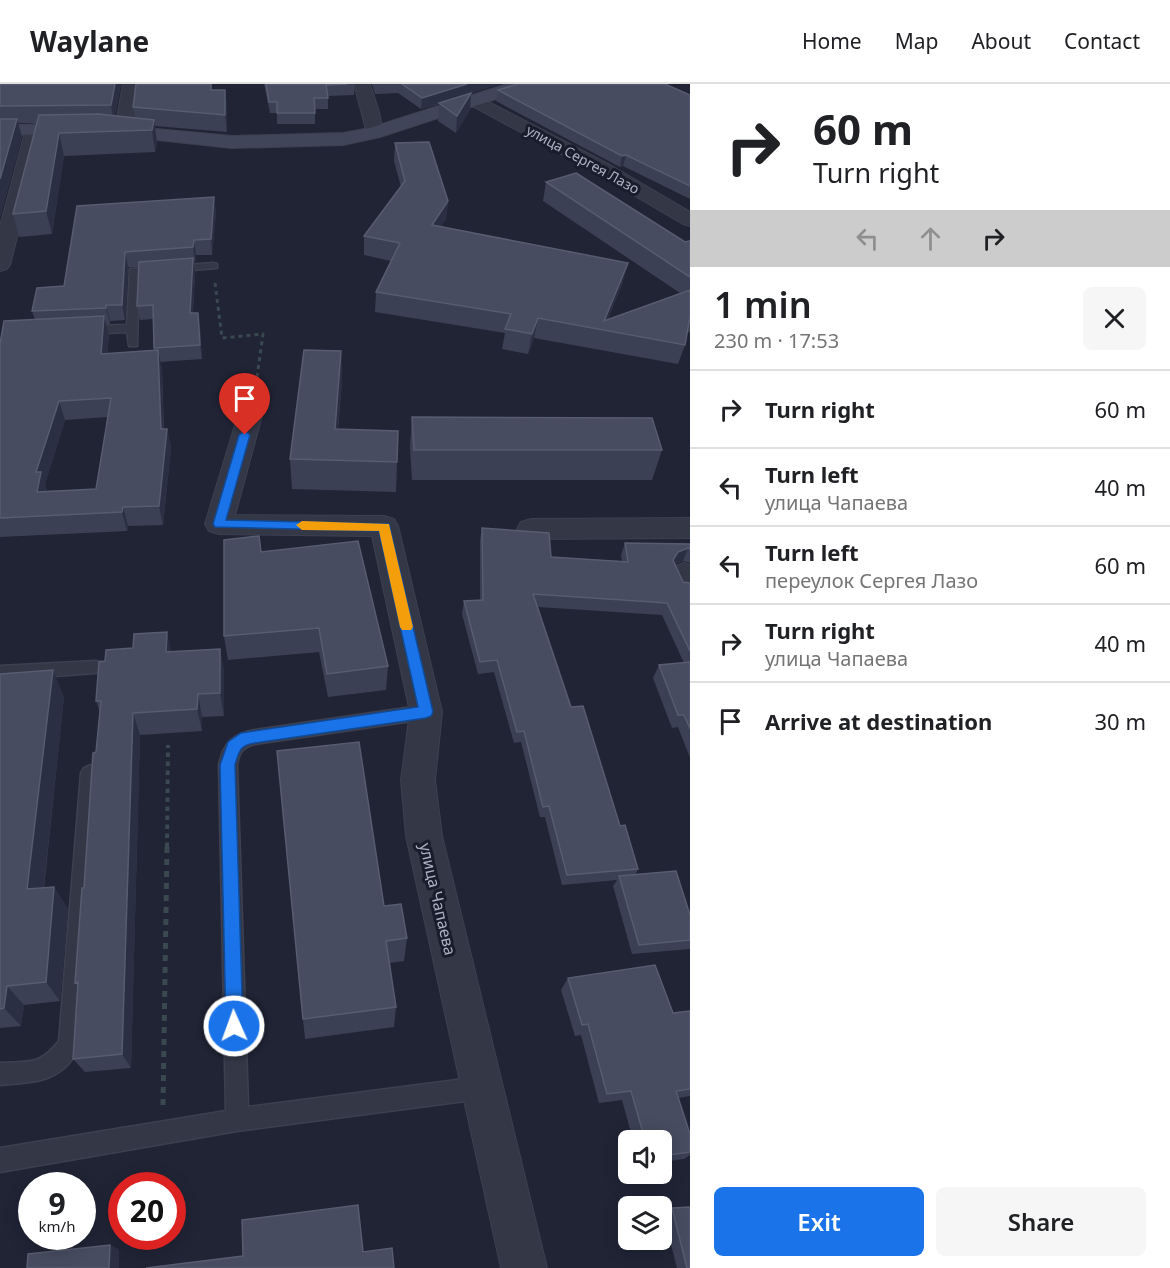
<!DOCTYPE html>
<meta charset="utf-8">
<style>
:root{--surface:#fff;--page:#f6f6f6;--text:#202124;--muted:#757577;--line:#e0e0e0;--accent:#1a73e8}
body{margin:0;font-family:"Noto Sans",sans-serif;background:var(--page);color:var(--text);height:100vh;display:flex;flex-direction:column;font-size:22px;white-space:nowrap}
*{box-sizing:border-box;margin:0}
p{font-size:20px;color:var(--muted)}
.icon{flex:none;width:33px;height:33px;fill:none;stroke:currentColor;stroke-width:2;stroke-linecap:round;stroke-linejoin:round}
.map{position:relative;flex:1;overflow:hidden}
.drawer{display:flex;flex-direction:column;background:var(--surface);width:480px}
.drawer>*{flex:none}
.banner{background:#fff;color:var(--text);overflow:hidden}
.tools{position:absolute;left:618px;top:1046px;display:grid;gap:12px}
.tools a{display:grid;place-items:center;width:54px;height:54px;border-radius:9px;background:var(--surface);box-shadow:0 3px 15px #0003;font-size:30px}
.speed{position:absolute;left:18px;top:1088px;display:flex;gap:12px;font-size:30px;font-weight:700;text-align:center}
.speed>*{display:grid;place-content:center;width:78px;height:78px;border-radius:50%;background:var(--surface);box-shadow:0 3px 15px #0003;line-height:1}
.speed small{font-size:15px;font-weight:400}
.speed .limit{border:9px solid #d22;background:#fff;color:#111}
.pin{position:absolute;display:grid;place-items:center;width:51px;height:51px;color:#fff;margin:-62px -26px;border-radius:50% 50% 50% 0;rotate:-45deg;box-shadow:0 0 6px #0007}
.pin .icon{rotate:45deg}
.me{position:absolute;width:66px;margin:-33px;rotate:358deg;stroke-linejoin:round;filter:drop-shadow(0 0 4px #0008)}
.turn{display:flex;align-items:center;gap:21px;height:126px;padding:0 24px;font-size:27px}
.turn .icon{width:78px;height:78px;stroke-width:2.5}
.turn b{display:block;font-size:42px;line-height:51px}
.lanes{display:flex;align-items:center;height:57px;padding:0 24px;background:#0003;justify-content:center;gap:30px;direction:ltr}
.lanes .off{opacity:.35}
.round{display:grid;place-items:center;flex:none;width:63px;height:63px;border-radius:9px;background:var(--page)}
.head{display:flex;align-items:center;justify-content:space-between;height:102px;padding:0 24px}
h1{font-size:36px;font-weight:600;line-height:45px}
.primary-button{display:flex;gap:12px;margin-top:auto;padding:12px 24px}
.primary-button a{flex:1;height:69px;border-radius:9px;background:var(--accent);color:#fff;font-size:24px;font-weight:600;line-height:69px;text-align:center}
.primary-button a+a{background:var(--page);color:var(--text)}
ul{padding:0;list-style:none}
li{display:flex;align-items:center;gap:18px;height:78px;padding:0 24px;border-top:2px solid var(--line)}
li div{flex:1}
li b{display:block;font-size:22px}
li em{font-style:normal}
header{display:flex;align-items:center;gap:36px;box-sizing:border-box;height:84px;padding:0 30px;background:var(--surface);border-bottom:2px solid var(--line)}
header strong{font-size:28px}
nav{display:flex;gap:33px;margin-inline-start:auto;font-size:21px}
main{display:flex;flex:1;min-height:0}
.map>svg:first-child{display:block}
</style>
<header>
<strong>Waylane</strong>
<nav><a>Home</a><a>Map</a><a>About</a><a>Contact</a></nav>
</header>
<main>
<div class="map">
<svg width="690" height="1184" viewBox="0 0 690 1184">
<rect width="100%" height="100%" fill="#202435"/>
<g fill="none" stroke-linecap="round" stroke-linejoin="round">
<defs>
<path id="lane" d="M213,179L217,180V184L139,190L137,262H129L127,248L86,250L80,246L86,242L127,241L130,185Z
M95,577L101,578L103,583L101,588L95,589L0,596V582Z
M426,621L432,623L434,628L432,633L426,635L255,660C242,663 239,669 237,681L248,1023L480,993L488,996L491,1004L488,1012L480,1015L237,1047L0,1088V1064L226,1027L219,681C223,659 233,650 255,646Z
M90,681L96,684L99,689L80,961C65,998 35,998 0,1001V979C30,977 39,982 59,957L81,689L84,684Z"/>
<path id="street" d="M123,0H139L133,46L130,50H118L115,46Z
M354,0H370L379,28L383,49L380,53H368Z
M475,11L610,81L690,128V142L683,140L596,89L469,20L467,16L469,12Z
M35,40L41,41L44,45L10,181L7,185L0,187V142L26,45L29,41Z
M251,320L260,323L263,328L235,431L384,432L394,435L398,442L442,628L435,696L442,752L547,1184H501L406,752L401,696L410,628L372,452L219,450L209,447L205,440L239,328L242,323Z
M690,434V454L531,455L521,452L517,445L521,438L531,435Z
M684,479L690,481V512L680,509L670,490L674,483Z"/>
<path id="secondary" d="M507,0H532L530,4L380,53L343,61L232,64L102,50L0,51V41L102,40L232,52L343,49L370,44Z"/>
</defs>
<use href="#lane" stroke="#3c4050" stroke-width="3"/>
<use href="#street" stroke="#3c4050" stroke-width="2"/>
<use href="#secondary" stroke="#3c4050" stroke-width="2"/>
<path stroke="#3a494f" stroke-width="3" stroke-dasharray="4 4" stroke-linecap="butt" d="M215,199L222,254L263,250L255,307"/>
<path stroke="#3a494f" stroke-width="4" stroke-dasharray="4.5 4.5" stroke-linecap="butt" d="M167,763L168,661"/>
<path stroke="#3a494f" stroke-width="5" stroke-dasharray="6 6" stroke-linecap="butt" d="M163,1021L167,762"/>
<use href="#lane" fill="#333746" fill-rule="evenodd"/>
<use href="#street" fill="#333746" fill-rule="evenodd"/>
<use href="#secondary" fill="#414559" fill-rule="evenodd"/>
</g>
<path fill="#3b4054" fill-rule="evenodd" d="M0,0H121L115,32L135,34L133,23L212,6H225L227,23V48L155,42L157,58L155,68L64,72L52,150L19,153L13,130L37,39H18L22,53L0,133Z
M264,0H355L354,11L328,12V25H315V40H277V29H270Z
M372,0H500L471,9L470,26L456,49L438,37L439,20L421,25L398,9L378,10H375Z
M498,6L690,11V115L623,82L620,83L496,17Z
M395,59L448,117L446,135L441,142L623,198L608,235L680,209L543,117L546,98L685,158L690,157V249L687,247L685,261L678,280L534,254L528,270L502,265L505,249L375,228L376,208L391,177L364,171V152L401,103L394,77Z
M214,113L216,128L212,171H196L195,178H194L195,188L193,229L200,243L202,275L160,278L162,285L164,345H167L171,364L163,441L128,442L127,447L0,453V260L35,236L32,227L64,202ZM128,183H139L137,222L140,236L153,235L154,266L107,270L109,251L106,240H110V237L125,236ZM108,333L96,405L47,407L45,400L65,336Z
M341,267L342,297L338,345L397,378L396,408L292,405L290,375Z
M412,333L662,366L652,396H412L410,363Z
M482,444L551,473L622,477L621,471L625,459L690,460V479L683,477L675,480L683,498L690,499V674L678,643L672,644L653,594L659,581L684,579L662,531L538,523L571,623L638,785L635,791L690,856V865L632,870L613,802L617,796L562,801L545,733H540L521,658L514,659L494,588L478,590L462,530L464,517L480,516V456Z
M261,468L388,582L386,606L328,613L319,568L228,576L224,552Z
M220,565L224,588V632L202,633V647L140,651L131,984L85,988L73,975L78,903L75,899L100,628L96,617L172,568Z
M0,590L64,613L44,804L68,824L60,917L24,921L21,942L0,944Z
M384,822L407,854L404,877L390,879L396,923L394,943L305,955L303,935Z
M568,894L673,929L690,927V1012L678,1014L690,1050V1071L684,1075L662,1078V1056H633L622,1016L599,1019L581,951L575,952L561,906Z
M672,1124L690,1184H677L663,1129Z"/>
<path fill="#2b2f43" d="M115,0H121L114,39L111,21Z
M467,0H500L471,9L470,26L456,49L457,32L471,9L421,25L422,14Z
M225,6L227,23V48L225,31Z
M17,35L22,53L0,133V95Z
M154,36L157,58L155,68L152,46Z
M59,49L64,72L52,150L46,127Z
M626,71L623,82L620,83L622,72Z
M214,113L216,128L212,171L211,155Z
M448,117L446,135L430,160L432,141Z
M194,156L196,171L195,178L193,163Z
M125,168L128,183L125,236L122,221Z
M193,174L195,188L192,243L190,229Z
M628,179L623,198L603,246L604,237Z
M106,221L110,237V240L106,224Z
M198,229L200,243L202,275L200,261Z
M104,232L109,251L105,290L101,270Z
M538,234L534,254L528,270L532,250Z
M158,266L162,285L164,364L161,345Z
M341,267L342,297L335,375V345Z
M59,317L65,336L45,400L47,407L37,408L36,388Z
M167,345L171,364L163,441L159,422Z
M123,423L128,442L127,447L122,428Z
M688,464L683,477L673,481V476L678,468Z
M167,548L172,571L166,568Z
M220,565L224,588V632L220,609Z
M53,586L64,613L41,827L27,805Z
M198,610L202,633V647L197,625Z
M133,629L140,651L131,984L122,970Z
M54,803L68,824L60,917L46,898Z
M7,902L24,921L21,942L4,924Z
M110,1161L119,1165V1184H109Z"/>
<path fill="#474c60" stroke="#575c70" stroke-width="1.5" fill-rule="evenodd" d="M0,0H115L111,21L0,22Z
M136,0H211V6H225V31L133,23Z
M266,0H347L326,1L328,14H314L315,29H277V18H269Z
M402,0H467L422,14Z
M518,0H665L690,11V102L626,71L622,72L498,6Z
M471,9L457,32L439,19Z
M98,30L154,36L152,46L59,49L46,127L13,130L39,31Z
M0,35H17L0,95Z
M429,58L448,117L432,141L628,179L604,237L690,206V232L685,261L538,234L532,250L505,245L511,230L376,208L400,159L364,152L405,97L395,59Z
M576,89L685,158L689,157H690V193L546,98Z
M214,113L211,155L194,156L193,163L125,168L122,221H106V224L32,227L37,204L64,202L77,122Z
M193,174L190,229H198L200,261L154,264L153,221L137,222L139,178Z
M104,232L101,270L158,266L161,345H167L159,422L123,423L122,428L0,434V260L4,237ZM111,314L96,405L37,408L41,388H36L59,317Z
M304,266L341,267L335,345L398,347L397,378L290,375Z
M412,333L652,334L662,366H414Z
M482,444L549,449L551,473L628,478L625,459L690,460V465L688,464L678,468L673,476L683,498L690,499V567L667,519L533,510L571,623L583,622L620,742L625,741L638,785L567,791L549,722L543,723L524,647L517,648L497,576L480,578L464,517L483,516Z
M259,452L261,468L358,457L388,582L327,590L319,544L224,552V456Z
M167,548L166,568L220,565V609L198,610L197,625L133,629L122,970L73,975L78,898L75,899L82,804H84L93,669L96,668L101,617H96L99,578L105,577L106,566L133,564L134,550Z
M690,578V645L684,631H678L659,581Z
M53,586L27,805L54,803L46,898L7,902L4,924L0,925V590Z
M359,658L384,822L401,820L407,854L386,857L396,923L303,935L277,667Z
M676,787L690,831V856L639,861L619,792Z
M655,881L673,929L690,927V1005L676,1007L690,1050V1068L662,1072V1056H645L631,1007L607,1010L588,940L582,941L568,894Z
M358,1121L363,1168L392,1164L394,1184H146L243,1172L242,1136Z
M690,1123V1184H687L672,1124Z
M110,1161L109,1184H27L28,1170Z"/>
<path fill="#1a73e8" stroke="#114b97" stroke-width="1.5" d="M245,347L250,351L226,436L389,440L433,628L431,632L426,634L255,659C240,661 239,667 235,681L243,942L241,948L234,950L228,948L226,942L220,681L228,658L241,649L418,623L379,447L215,443L213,440L239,351Z"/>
<path fill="#f59e0b" d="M302,437L389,440L413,543L411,546H402L400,543L379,447L302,446L296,441Z"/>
<g text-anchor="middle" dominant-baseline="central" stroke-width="6" stroke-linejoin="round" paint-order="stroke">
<g font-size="14" fill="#adb1c3" stroke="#191c2a">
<text transform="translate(583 75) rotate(29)">улица Сергея Лазо</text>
</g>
<g font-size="16" fill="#adb1c3" stroke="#191c2a">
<text transform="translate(438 815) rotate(77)">улица Чапаева</text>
</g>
</g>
</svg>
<div class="tools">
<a><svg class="icon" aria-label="sound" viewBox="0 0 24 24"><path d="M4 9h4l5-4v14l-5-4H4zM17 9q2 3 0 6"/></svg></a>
<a><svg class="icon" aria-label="layers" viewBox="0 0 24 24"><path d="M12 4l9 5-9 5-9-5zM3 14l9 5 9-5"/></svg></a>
</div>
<div class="speed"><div>9<small>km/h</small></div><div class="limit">20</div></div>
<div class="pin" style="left:245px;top:351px;background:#d93025"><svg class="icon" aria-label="arrive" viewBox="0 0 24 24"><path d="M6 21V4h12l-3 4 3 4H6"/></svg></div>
<svg class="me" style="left:234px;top:942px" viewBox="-20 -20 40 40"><circle r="17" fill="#1a73e8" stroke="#fff" stroke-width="3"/><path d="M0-11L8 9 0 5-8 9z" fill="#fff"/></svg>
</div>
<section class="drawer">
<div class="banner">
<div class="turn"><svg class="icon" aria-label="right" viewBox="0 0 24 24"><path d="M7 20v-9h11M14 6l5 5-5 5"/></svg><div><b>60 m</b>Turn right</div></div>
<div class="lanes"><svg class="icon off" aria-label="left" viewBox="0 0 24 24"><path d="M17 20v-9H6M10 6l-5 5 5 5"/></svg><svg class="icon off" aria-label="ahead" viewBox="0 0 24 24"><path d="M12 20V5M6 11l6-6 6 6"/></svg><svg class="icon" aria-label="right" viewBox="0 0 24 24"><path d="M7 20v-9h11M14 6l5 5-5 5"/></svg></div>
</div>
<div class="head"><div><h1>1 min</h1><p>230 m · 17:53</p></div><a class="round"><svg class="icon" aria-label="close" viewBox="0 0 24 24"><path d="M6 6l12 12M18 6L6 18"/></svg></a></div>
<ul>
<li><svg class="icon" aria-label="right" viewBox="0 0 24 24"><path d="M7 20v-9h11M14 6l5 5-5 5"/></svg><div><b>Turn right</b></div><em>60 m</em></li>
<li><svg class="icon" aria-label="left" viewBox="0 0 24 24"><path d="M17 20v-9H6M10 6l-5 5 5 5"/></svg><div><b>Turn left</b><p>улица Чапаева</p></div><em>40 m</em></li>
<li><svg class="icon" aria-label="left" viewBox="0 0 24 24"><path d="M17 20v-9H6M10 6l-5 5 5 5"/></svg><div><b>Turn left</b><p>переулок Сергея Лазо</p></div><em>60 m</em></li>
<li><svg class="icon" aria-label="right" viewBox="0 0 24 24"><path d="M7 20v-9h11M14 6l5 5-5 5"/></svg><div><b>Turn right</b><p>улица Чапаева</p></div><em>40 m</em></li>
<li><svg class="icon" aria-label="arrive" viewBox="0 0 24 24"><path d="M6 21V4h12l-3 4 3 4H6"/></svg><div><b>Arrive at destination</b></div><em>30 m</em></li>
</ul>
<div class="primary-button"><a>Exit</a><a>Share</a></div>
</section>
</main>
